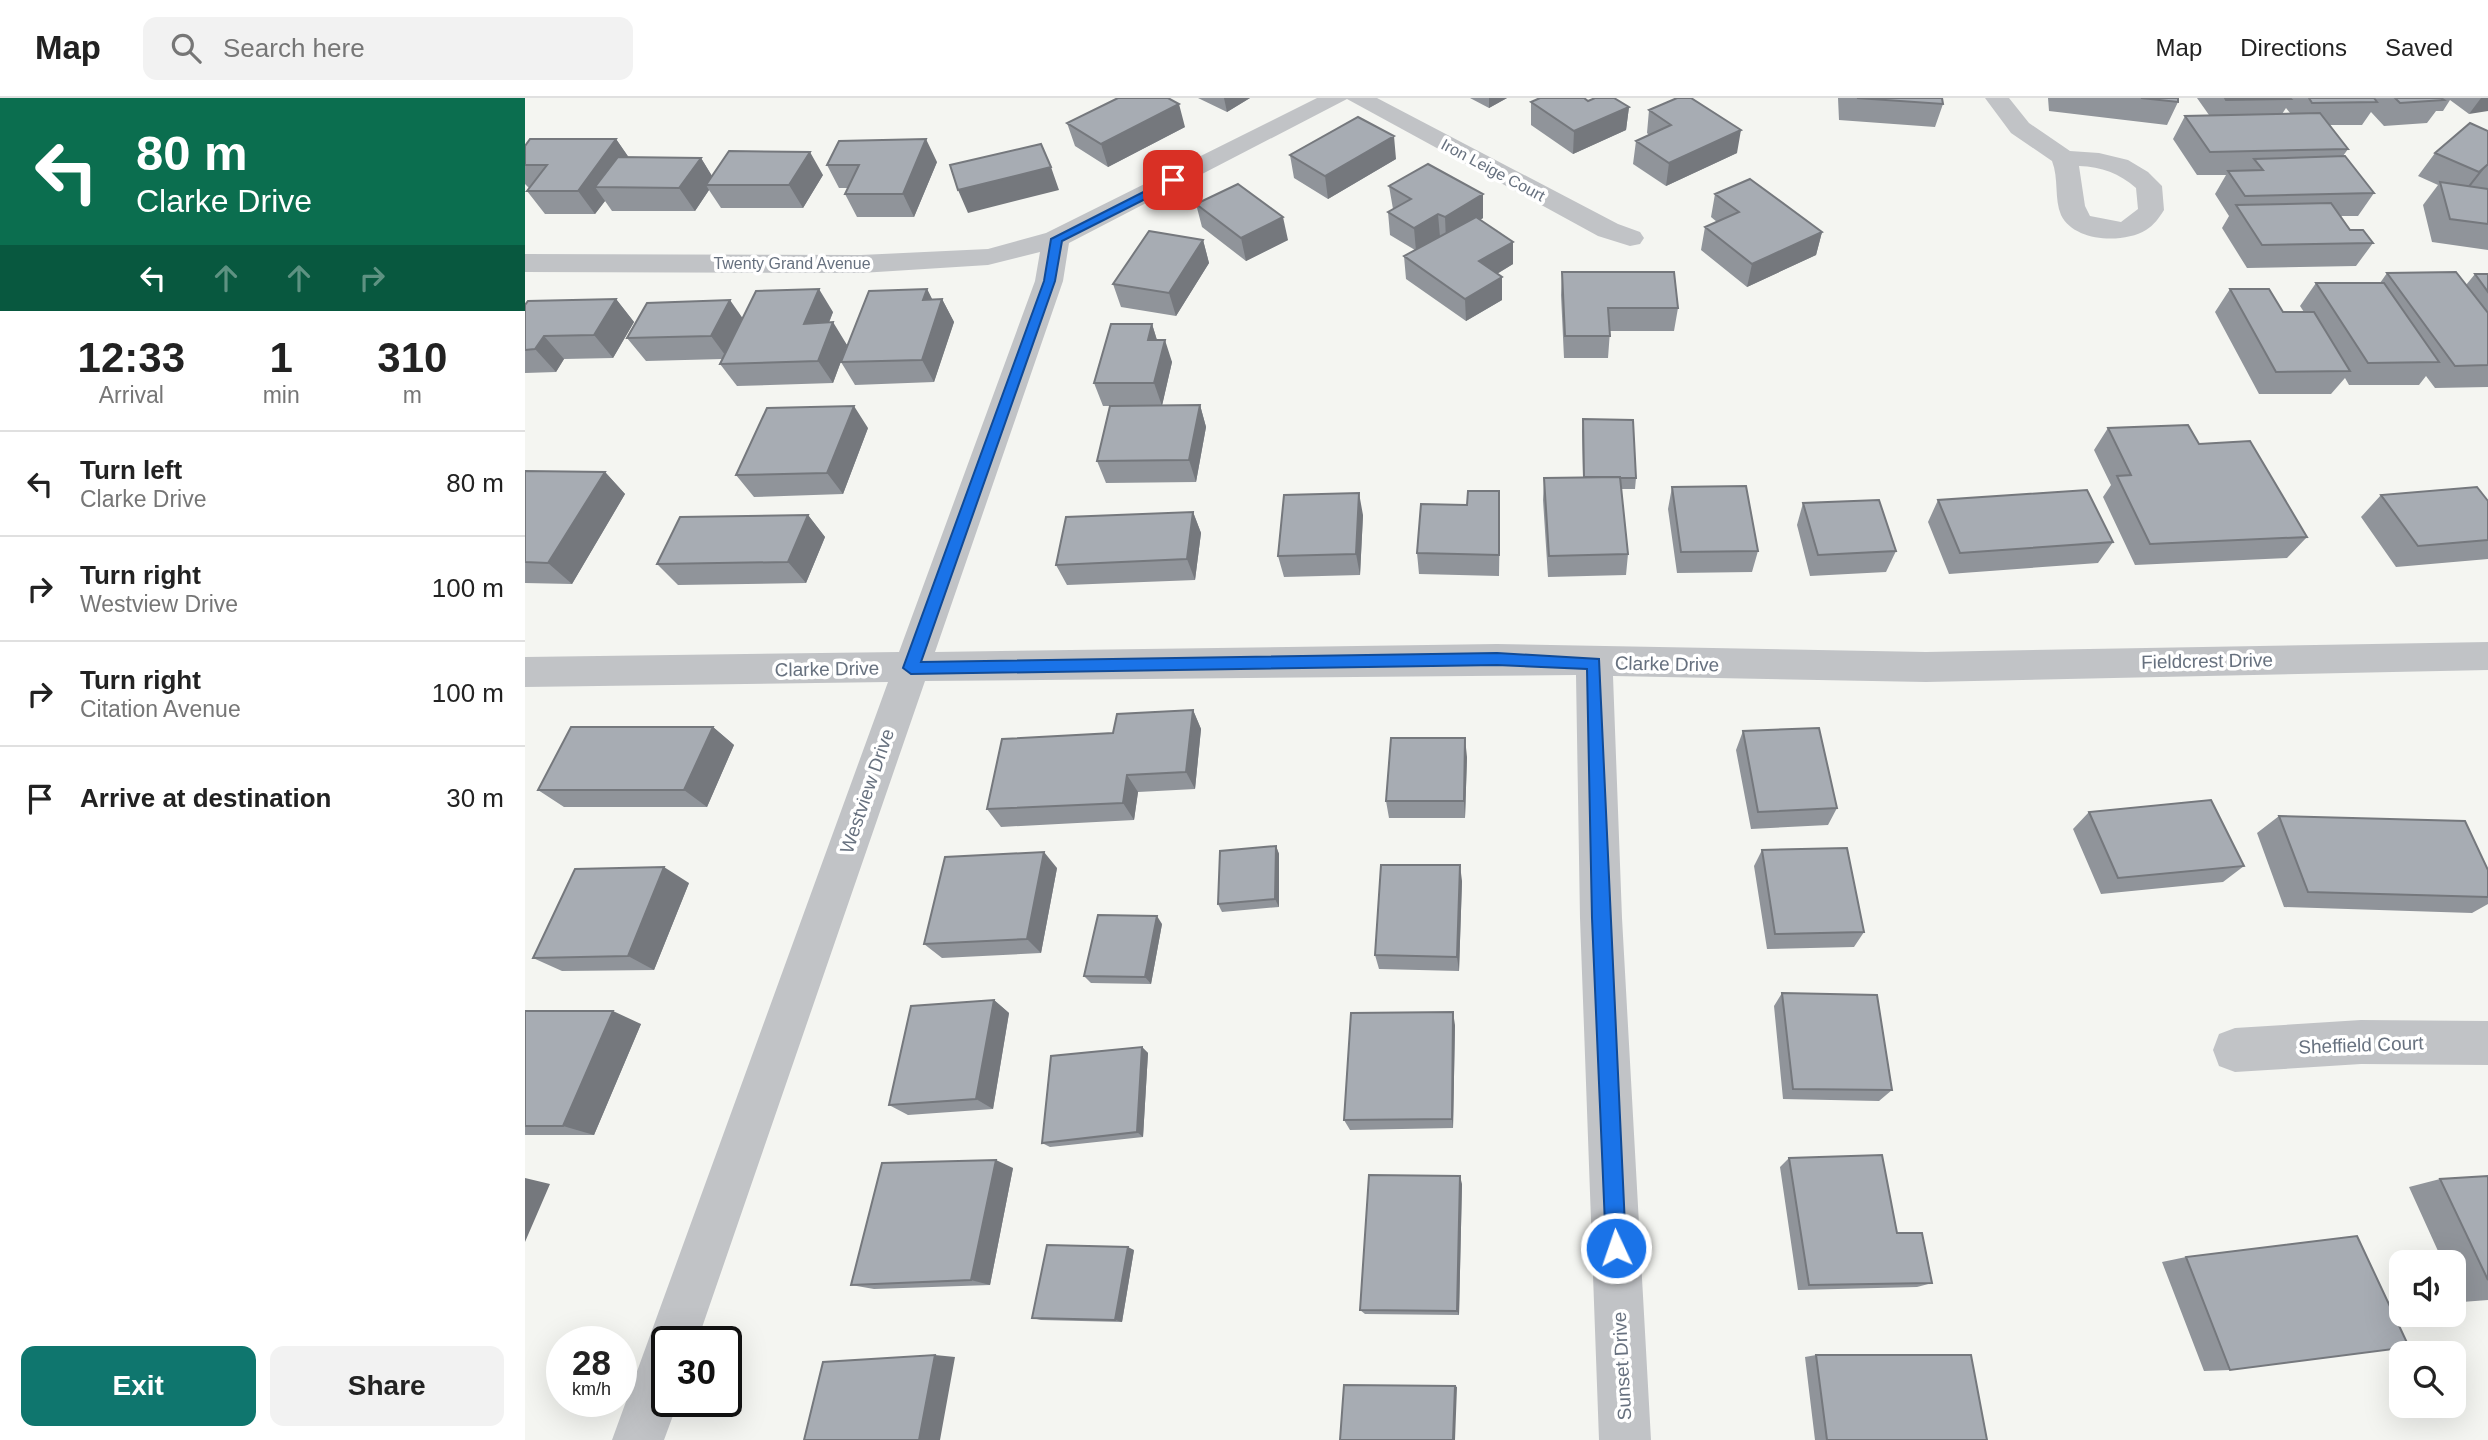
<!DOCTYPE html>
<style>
:root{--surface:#fff;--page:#f2f2f2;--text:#222;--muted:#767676;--line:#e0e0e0;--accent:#0f766e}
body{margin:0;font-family:Helvetica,sans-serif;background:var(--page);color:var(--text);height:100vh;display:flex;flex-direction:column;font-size:26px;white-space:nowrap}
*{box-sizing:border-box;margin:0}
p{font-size:23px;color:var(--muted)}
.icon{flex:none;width:38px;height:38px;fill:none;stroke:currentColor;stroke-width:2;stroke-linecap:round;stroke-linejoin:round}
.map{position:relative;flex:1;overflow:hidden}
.sheet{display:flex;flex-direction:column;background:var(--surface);width:525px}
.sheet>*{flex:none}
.guide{background:#0b6e4f;color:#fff;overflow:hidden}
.tools{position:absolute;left:1864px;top:1152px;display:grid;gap:14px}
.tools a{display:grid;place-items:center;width:77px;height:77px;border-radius:14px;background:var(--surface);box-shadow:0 7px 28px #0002;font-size:35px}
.speed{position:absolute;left:21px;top:1228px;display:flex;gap:14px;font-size:35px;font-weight:700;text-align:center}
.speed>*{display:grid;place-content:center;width:91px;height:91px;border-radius:50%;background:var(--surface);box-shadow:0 7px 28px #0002;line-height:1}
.speed small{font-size:18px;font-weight:400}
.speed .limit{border:4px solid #111;border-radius:10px;background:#fff;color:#111}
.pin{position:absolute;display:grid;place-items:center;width:60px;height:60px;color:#fff;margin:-30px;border-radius:14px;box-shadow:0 4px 10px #0006}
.me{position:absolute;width:77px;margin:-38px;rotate:357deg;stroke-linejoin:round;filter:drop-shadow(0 0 5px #0008)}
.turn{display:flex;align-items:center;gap:24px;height:147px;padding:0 21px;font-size:32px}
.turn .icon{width:91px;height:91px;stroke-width:2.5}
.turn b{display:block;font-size:49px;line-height:60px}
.lanes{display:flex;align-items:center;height:66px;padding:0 21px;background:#0003;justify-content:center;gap:35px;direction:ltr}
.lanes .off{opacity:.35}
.eta{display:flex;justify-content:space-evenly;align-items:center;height:119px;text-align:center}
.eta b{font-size:42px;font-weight:700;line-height:49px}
.cta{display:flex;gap:14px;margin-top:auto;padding:14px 21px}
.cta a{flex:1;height:80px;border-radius:14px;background:var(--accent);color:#fff;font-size:28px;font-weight:700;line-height:80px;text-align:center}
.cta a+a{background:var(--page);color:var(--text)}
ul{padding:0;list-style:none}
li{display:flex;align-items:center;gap:21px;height:105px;padding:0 21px;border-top:2px solid var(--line)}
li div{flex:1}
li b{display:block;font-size:26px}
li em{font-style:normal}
header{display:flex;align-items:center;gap:42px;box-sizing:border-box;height:98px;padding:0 35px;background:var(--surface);border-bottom:2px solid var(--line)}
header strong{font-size:33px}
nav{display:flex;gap:38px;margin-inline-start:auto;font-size:24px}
.search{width:490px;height:63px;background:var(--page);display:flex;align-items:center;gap:18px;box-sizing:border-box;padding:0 24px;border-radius:14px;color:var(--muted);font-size:26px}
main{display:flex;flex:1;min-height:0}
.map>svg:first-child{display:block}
</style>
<header>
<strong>Map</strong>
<div class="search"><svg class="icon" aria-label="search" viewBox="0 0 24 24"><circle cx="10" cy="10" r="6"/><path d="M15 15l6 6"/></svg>Search here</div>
<nav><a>Map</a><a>Directions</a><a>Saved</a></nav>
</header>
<main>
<section class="sheet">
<div class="guide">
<div class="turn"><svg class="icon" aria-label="left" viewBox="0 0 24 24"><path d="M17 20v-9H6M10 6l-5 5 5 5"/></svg><div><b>80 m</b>Clarke Drive</div></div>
<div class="lanes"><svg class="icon" aria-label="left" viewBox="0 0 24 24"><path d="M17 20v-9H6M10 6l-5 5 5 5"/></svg><svg class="icon off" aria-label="ahead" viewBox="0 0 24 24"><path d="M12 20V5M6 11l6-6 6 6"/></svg><svg class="icon off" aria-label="ahead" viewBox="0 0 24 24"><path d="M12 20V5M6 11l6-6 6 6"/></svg><svg class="icon off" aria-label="right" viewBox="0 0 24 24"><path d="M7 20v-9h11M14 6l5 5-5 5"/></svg></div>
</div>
<div class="eta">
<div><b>12:33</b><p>Arrival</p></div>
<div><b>1</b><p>min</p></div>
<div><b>310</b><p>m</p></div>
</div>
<ul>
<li><svg class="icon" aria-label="left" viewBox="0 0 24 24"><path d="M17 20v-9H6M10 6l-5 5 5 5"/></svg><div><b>Turn left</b><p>Clarke Drive</p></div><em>80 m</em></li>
<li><svg class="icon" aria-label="right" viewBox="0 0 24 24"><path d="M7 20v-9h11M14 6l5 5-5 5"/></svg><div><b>Turn right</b><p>Westview Drive</p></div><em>100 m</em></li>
<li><svg class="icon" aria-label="right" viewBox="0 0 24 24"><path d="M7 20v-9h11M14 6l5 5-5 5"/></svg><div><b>Turn right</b><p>Citation Avenue</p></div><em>100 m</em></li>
<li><svg class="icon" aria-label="arrive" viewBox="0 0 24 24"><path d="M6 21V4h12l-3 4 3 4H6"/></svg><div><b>Arrive at destination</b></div><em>30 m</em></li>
</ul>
<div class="cta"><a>Exit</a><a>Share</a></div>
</section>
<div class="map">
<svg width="1963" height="1342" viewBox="0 0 1963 1342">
<rect width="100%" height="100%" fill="#f4f5f1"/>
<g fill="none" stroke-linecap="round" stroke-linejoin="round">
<path fill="#c1c3c6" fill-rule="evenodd" d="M792,0H852L1093,126L1115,134L1119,140L1115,146L1105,148L1073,138L822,1L544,145L538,183L410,554L972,546L1401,554L1963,544V572L1401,584L1088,578L1097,820L1126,1342H1074L1055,820L1051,577L400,583L172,1244H142V1304H153L139,1342H87L363,584L0,589V559L374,554L510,183L515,154L463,167L336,175L0,174V156L336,157L463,151L521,135Z
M1460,0H1484L1504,25L1545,53L1574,55L1603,62L1623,74L1637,88L1639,112C1634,120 1629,127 1621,132C1598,146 1549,144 1536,117C1529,101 1534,81 1527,63L1486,35ZM1554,68C1577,69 1594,75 1611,90L1613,111L1596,124L1565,118L1560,108Z
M1836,922L1963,923V967L1836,966L1710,974L1694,968L1688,952L1694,936L1710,930Z"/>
</g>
<path fill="#90949a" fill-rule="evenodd" d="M673,0H725L702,14Z
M945,0H982L964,10Z
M1313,0H1417L1418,6L1410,29L1314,22Z
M1523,0H1653V4L1642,27L1524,13Z
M1672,0H1963L1944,16L1925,2L1918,13H1911L1902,25L1859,28L1846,14L1837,27H1805L1823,51L1818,58L1849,95L1833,118H1816L1825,132L1848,145L1831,168L1722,170L1697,130L1704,118L1690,96L1701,77H1672L1648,41L1660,18L1684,17ZM1761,10L1765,15L1757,16Z
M1006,4L1104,9L1101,32L1048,56L1006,27Z
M1124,12L1212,55L1141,88L1108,66L1111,43L1124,37L1122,35Z
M542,25L660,29L583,69L550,48Z
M1963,33V152L1907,144L1898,107L1913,87L1893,78L1910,55Z
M91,41L104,60H176L187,78L298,77L278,110H196L184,92L170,113H87L80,103L70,116H20L2,93L4,90L0,86V48Z
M765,57L871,61L803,101L769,80Z
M412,64L389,119H332L320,96L323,90H314L302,67Z
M864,88L958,96V120L955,122L988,166L972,176L977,202L941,223L881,181L879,158L890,152L865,137L863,114L868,111Z
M1190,96L1297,134L1291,157L1222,189L1176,152L1180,129L1192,124L1186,119Z
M671,106L763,142L721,163L677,129Z
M678,142L684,165L651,218L596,209L588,186Z
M1037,174L1153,210L1149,233H1085L1083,260H1039L1036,197Z
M1862,175L1941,187L1950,176H1963V289L1910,290L1901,278L1894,287H1824L1820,280L1806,296H1734L1690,214L1705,191L1758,214H1779L1775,208L1791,185H1855Z
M402,191L407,201H417L429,224L409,284L330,287L316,264Z
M91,201L109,224L88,260L39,261L31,274L0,275V207Z
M308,214L304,225L322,247L308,285L212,288L195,266L198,261L121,263L102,240L217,220Z
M627,226L632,242L647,264L637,307H675L681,329L671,384L581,385L572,363L611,308H578L569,285Z
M1058,321L1111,380L1110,391H1096L1103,456L1101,477L1023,479L1018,402L1019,380L1058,379L1057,333Z
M343,330L318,396L229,399L211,377Z
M1583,330L1674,346L1782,439L1762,460L1610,467L1578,399L1586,387L1569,352Z
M0,373L80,374L100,396L47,486L0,485Z
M1147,389L1233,453L1227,474L1152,475L1143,411Z
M1856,397L1963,403V461L1871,469L1836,419Z
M1413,402L1588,444L1573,465L1424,476L1403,424Z
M1278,405L1371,453L1361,474L1285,478L1272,427Z
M668,414L676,435L670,482L542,487L531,467Z
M975,415L974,478L894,476L892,455Z
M283,417L300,439L281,485L153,487L132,466Z
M838,417L835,477L759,479L753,458Z
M668,612L676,631L670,691L613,694L609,722L476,729L462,711L588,635Z
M188,629L209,647L182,709H39L13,692Z
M1218,633L1312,710L1303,727L1226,731L1211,652Z
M942,659L940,720H864L861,703Z
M1564,714L1719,768L1698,784L1576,796L1548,731Z
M1754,718L1963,772V806L1947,815L1759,809L1732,735Z
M751,748L754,756V809L697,814L693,806Z
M1237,752L1339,834L1329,849L1242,851L1229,768Z
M532,770L516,855L417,860L399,846Z
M937,783L934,873L854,871L850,857Z
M164,785L129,872L37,873L8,860Z
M637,826L626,886L566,885L559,878Z
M1257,895L1367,992L1354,1003L1258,1001L1249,908Z
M469,902L484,915L468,1011L383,1017L364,1007Z
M0,913L116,926L69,1037H0Z
M930,927L928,1030L825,1032L819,1022Z
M617,949L623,955L618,1039L525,1049L517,1045Z
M1264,1060L1372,1135L1407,1185L1392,1189L1273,1192L1255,1069Z
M488,1070L465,1187L349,1191L326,1187Z
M1963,1078V1202L1937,1204L1928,1186V1164H1918L1884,1089L1915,1081Z
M937,1086L934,1217L840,1216L835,1212Z
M609,1152L597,1224L516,1222L507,1220Z
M1661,1159L1705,1272L1679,1273L1637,1164Z
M1291,1257L1462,1342H1290L1280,1259Z"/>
<path fill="#75787d" d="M699,0H725L702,14Z
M964,0H982L964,10Z
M1956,0H1963V13L1944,16Z
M654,6L660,29L583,69L576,46Z
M1104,9L1101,32L1048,56L1049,33Z
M1216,32L1212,55L1141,88L1144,65Z
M869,38L871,61L803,101L800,78Z
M91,41L107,64L70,89L80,103L70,116L53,93Z
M401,41L412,64L389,119L378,96Z
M285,54L298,77L278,110L264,87Z
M176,60L190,83L181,87L184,92L170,113L154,90Z
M1962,67L1944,90L1936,97L1954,74Z
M526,69L534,92L443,115L433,92Z
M958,96V120L921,142L920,119Z
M913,116L915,139L891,153L889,130Z
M758,119L763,142L721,163L716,140Z
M1297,134L1291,157L1222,189L1227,166Z
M678,142L684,165L651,218L644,195Z
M988,144V166L955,186L954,163Z
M977,179V202L941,223L940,201Z
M294,191L308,214L294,248L279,226Z
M402,191L413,213L417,201L429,224L409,284L397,262L398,202Z
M91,201L109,224L88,260L69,237Z
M205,202L221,225L203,261L186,238Z
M308,224L322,247L308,285L293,263Z
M627,226L634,249L623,242Z
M19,238L39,261L31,274L10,251Z
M640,242L647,264L637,308L629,285Z
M675,307L681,329L671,384L664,362Z
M329,308L343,330L318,396L302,375Z
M80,374L100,396L47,486L23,465Z
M834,395L838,417L835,477L831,456Z
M668,414L676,435L670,482L662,461Z
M283,417L300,439L281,485L263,464Z
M668,612L676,631L670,691L661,674Z
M188,629L209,647L182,709L159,692Z
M940,640L942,659L940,720L939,703Z
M602,677L613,694L609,722L598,705Z
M751,748L754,756V809L750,801Z
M519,754L532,770L516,855L502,841Z
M935,767L937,783L934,873L932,859Z
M139,769L164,785L129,872L103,858Z
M632,818L637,826L626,886L620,879Z
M469,902L484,915L468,1011L451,1001Z
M88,913L116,926L69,1037L38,1028Z
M928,914L930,927L928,1030L927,1021Z
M617,949L623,955L618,1039L612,1034Z
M471,1062L488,1070L465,1187L446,1182Z
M935,1078L937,1086L934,1217L932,1213Z
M0,1080L25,1086L0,1144Z
M603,1149L609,1152L597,1224L590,1222Z
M410,1257L430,1259L415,1342H394Z
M930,1288L932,1289L930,1342H928Z"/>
<path fill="#a7acb3" stroke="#75787d" stroke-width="2" d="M593,0H643L654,6L576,46L542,25Z
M1015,0H1059L1063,3L1070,0H1089L1104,9L1049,33L1006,4Z
M1152,0H1166L1216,32L1144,65L1111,43L1146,27L1124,12Z
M1332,0H1417L1418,6Z
M1616,0H1653V4Z
M1700,0H1765L1766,1L1701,2Z
M1784,0H1849L1852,4L1787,5Z
M1870,0H1916L1919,2L1875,5Z
M1795,15L1823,51L1685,54L1660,18Z
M833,19L869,38L800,78L765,57Z
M1945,25L1963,33V67H1962L1954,74L1910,55Z
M5,41H91L53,93H2L22,67H0V48Z
M401,41L378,96H320L334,67H302L314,43Z
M516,46L526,69L433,92L425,67Z
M204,53L285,54L264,87H181Z
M1820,58L1849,95L1720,98L1703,73L1738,72L1729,61Z
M93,59L176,60L154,90L70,89Z
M903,66L958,96L920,119L913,116L889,130L863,114L886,101L864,88Z
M1225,81L1297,134L1227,166L1180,129L1214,114L1190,96Z
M1915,84L1963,91V126L1925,121Z
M713,86L758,119L716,140L671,106Z
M1806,105L1825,132H1838L1848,145L1737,147L1711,107Z
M951,119L988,144L954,163L977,179L940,201L879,158Z
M624,133L678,142L644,195L588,186Z
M1037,174H1149L1153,210H1083L1085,238H1040Z
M1931,174L1963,215V267L1930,268L1862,175Z
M1950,176H1963V194Z
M1791,185H1859L1914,264L1843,265Z
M294,191L279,226L308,224L293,263L195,266L231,193Z
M402,191L398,202L417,201L397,262L316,264L344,193Z
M1705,191H1744L1758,214H1789L1825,273L1751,274Z
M91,201L69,237L19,238L10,251L0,252V207L3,203Z
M205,202L186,238L102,240L122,205Z
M586,226H627L623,242H640L629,285H569Z
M675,307L664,362L572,363L585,308Z
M329,308L302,375L211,377L242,310Z
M1058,321L1108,322L1111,380H1095V379H1059Z
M1663,327L1674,346L1725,343L1782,439L1625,446L1592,378L1606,377L1583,330Z
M0,373L80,374L23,465L0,464Z
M1095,379L1103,456L1024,458L1019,380Z
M1221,388L1233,453L1156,454L1147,389Z
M1952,389L1963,403V442L1893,448L1856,397Z
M1562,392L1588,444L1435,455L1413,402Z
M943,393H974V457L892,455L896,406L942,407Z
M834,395L831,456L753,458L759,397Z
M1354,402L1371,453L1293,457L1278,405Z
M668,414L662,461L531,467L541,419Z
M283,417L263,464L132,466L155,419Z
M668,612L661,674L602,677L598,705L462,711L477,641L588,635L592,616Z
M46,629H188L159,692H13Z
M1294,630L1312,710L1233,714L1218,633Z
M866,640H940L939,703H861Z
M1686,702L1719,768L1593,780L1564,714Z
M1754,718L1940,723L1963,772V799L1783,794Z
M751,748L750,801L693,806L695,753Z
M1322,750L1339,834L1250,836L1237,752Z
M519,754L502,841L399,846L420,759Z
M856,767H935L932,859L850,857Z
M139,769L103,858L8,860L50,771Z
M573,817L632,818L620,879L559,878Z
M1257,895L1352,897L1367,992L1268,991Z
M469,902L451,1001L364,1007L386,908Z
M0,913H88L38,1028H0Z
M928,914L927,1021L819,1022L826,915Z
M617,949L612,1034L517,1045L526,958Z
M1357,1057L1372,1135H1397L1407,1185L1284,1187L1264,1060Z
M471,1062L446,1182L326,1187L357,1065Z
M844,1077L935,1078L932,1213L835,1212Z
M1963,1078V1182L1915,1081Z
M1832,1138L1884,1249L1705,1272L1661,1159Z
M522,1147L603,1149L590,1222L507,1220Z
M410,1257L394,1342H279L298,1264Z
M1291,1257H1446L1462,1342H1302Z
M819,1287L930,1288L928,1342H815Z"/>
<path fill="#1a73e8" stroke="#114b97" stroke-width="2" d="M648,79L653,82L652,85L537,143L530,183L396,564L972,555L1074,561L1101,1150L1098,1157L1091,1160L1084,1157L1081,1150L1067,820L1062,571L972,567L386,576L378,570L519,183L526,141Z"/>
<g text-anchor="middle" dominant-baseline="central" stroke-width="7" stroke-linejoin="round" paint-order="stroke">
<g font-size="16" fill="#67717f" stroke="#fff">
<text transform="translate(968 72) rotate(28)">Iron Leige Court</text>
<text x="267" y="165">Twenty Grand Avenue</text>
</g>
<g font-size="19" fill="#67717f" stroke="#fff">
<text transform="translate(1682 563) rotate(-1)">Fieldcrest Drive</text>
<text transform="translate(1142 566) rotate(1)">Clarke Drive</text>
<text transform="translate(302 571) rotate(-1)">Clarke Drive</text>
<text transform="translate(342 693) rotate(-71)">Westview Drive</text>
<text transform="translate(1836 947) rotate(-2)">Sheffield Court</text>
<text transform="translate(1097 1268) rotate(-93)">Sunset Drive</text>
</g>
</g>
</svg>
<div class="tools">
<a><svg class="icon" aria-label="sound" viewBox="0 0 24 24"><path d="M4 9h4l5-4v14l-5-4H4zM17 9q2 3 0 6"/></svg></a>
<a><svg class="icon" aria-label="search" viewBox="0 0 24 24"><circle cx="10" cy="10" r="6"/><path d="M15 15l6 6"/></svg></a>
</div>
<div class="speed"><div>28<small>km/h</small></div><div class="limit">30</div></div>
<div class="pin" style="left:648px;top:82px;background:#d93025"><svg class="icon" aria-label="arrive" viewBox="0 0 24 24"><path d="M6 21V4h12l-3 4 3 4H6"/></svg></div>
<svg class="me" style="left:1091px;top:1150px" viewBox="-20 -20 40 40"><circle r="17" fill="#1a73e8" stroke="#fff" stroke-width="3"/><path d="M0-11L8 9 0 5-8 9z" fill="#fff"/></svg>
</div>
</main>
